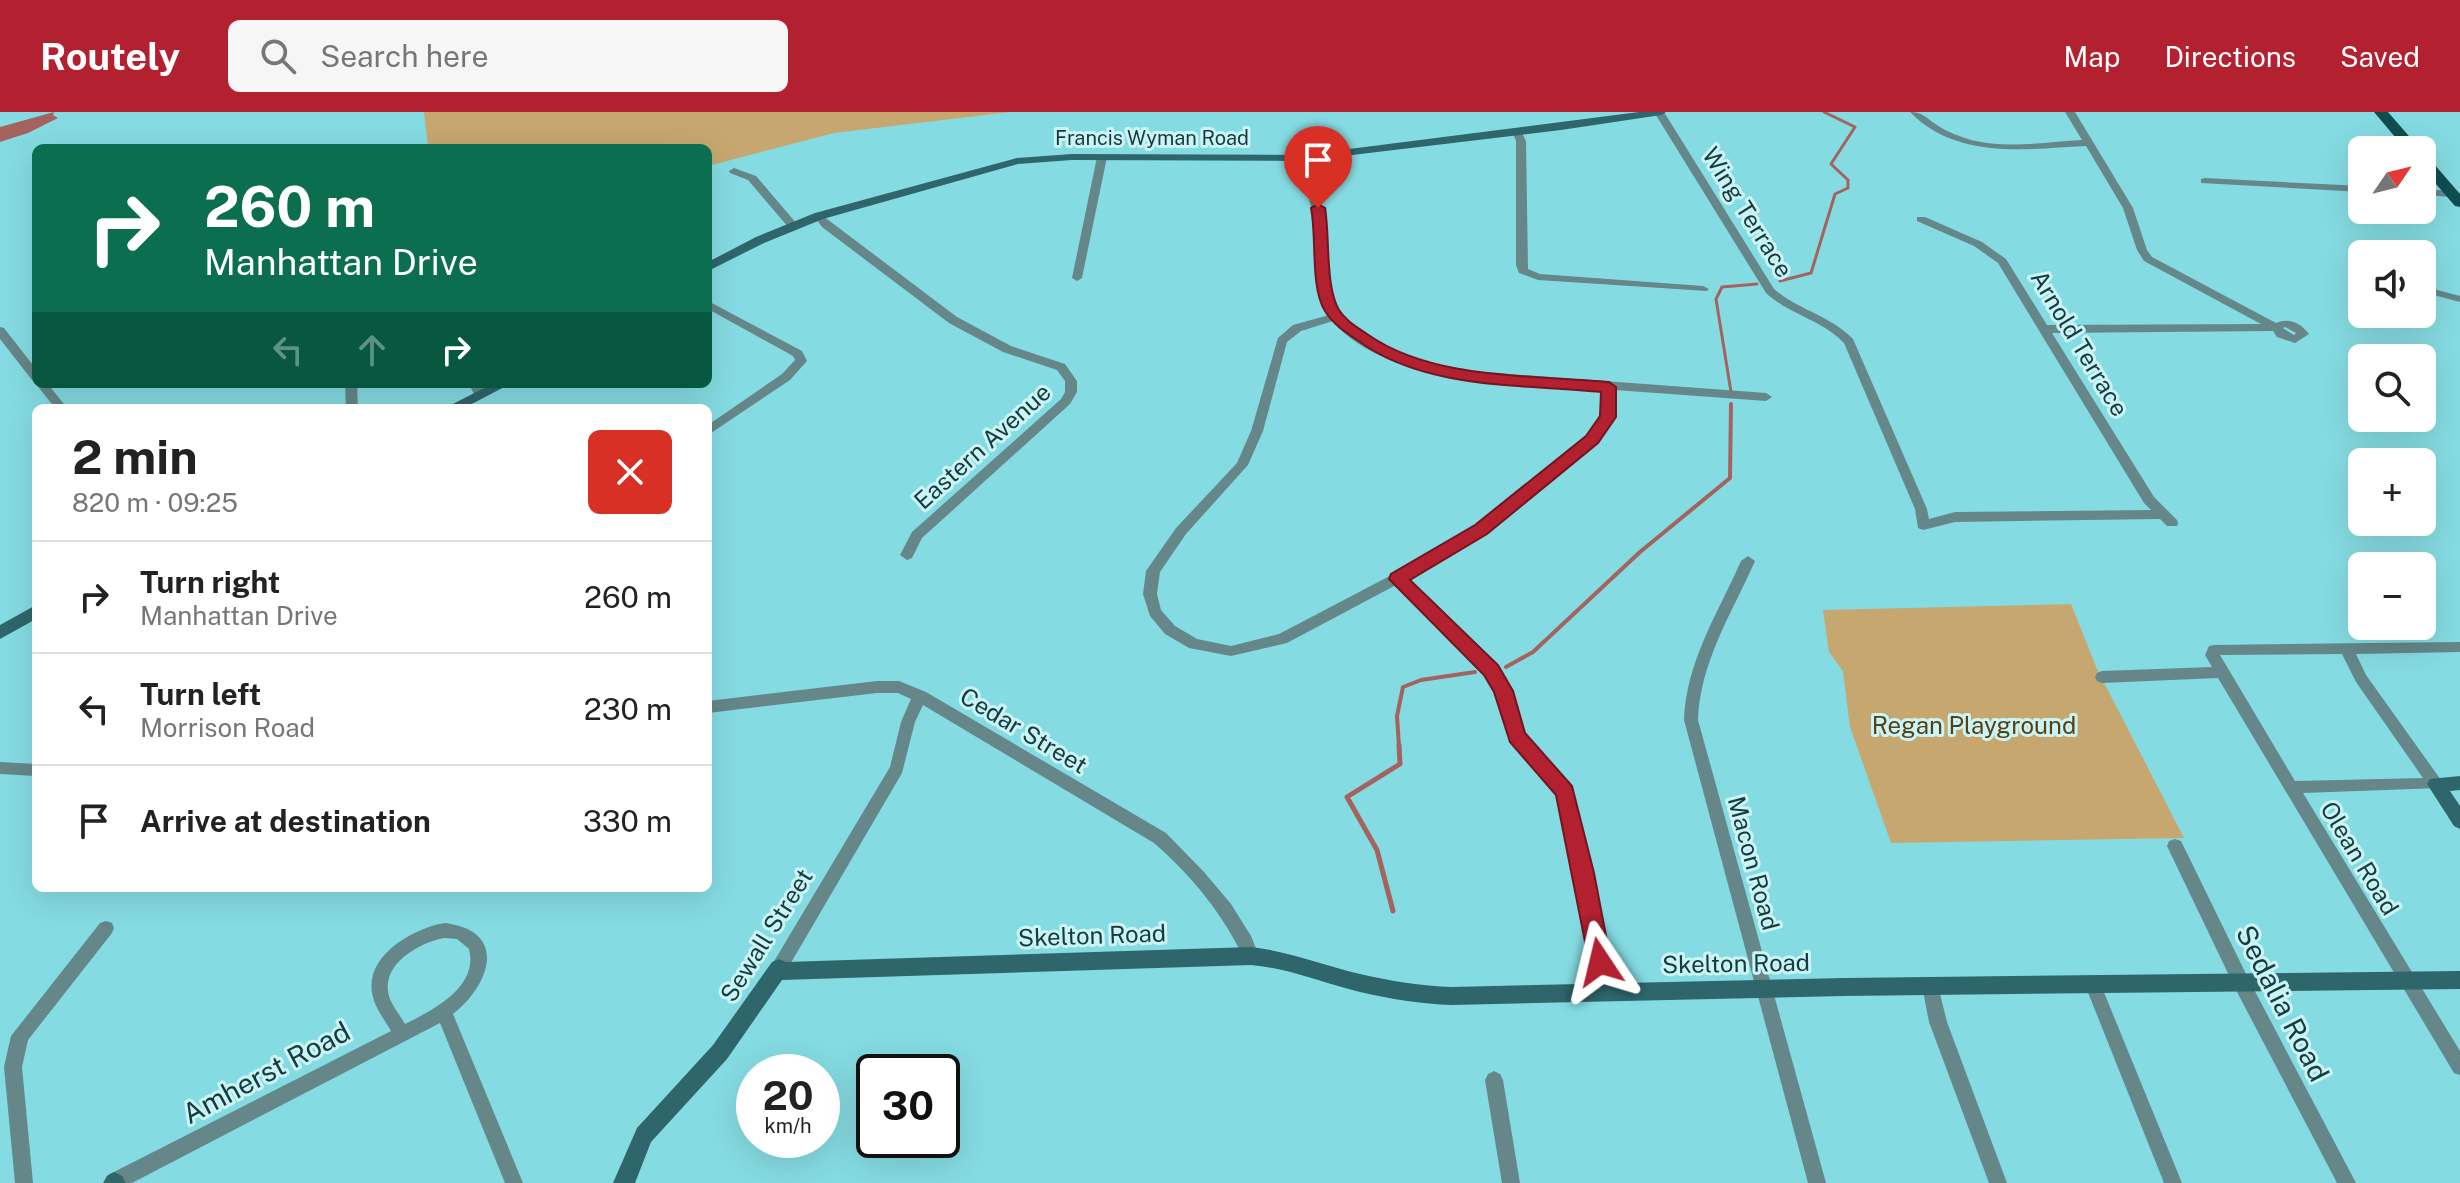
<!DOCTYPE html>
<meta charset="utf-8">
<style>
:root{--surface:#fff;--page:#f6f6f6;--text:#222;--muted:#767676;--line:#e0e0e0;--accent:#b32130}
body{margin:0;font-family:"Public Sans",sans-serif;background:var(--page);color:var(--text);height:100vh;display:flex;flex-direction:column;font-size:30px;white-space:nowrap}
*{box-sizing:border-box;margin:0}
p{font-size:26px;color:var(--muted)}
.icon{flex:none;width:44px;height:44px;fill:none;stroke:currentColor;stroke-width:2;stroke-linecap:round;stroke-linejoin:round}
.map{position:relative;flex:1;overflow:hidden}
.panel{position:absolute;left:32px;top:292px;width:680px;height:488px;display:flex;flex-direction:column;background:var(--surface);border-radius:12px;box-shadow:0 8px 32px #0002}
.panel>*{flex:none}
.banner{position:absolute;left:32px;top:32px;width:680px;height:244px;border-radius:12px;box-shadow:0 8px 32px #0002;background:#0b6e4f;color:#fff;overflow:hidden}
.needle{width:52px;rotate:55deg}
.fabs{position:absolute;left:2348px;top:24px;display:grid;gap:16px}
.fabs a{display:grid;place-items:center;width:88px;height:88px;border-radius:12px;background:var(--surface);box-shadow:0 8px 32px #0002;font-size:40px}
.speed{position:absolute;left:736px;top:942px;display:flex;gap:16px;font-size:40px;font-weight:700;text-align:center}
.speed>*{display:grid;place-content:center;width:104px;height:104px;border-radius:50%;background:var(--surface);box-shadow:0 8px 32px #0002;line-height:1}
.speed small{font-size:20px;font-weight:400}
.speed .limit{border:4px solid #111;border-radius:12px;background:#fff;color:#111}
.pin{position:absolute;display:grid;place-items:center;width:68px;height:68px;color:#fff;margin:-82px -34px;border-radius:50% 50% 50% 0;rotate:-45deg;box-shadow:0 0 8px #0007}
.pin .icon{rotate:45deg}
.me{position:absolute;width:88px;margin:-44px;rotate:350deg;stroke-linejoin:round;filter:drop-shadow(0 0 6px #0008)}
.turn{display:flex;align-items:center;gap:28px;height:168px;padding:0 40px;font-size:36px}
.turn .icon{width:104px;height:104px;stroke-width:2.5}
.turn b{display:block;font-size:56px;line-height:68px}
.lanes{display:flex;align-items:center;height:76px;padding:0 40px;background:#0003;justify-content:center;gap:40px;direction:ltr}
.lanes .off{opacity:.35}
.round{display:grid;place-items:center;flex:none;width:84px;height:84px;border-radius:12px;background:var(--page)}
.headline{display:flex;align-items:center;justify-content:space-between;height:136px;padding:0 40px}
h1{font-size:48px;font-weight:700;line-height:60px}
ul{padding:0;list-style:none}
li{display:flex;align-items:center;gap:24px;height:112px;padding:0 40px;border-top:2px solid var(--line)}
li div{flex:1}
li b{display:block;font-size:30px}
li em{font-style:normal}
header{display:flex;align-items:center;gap:48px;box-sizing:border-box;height:112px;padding:0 40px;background:var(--accent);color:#fff}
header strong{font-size:38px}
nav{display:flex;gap:44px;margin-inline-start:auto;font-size:28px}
.search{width:560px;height:72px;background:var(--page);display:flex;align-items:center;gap:20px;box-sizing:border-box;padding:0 28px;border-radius:12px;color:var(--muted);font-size:30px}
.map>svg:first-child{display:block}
</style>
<header>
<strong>Routely</strong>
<div class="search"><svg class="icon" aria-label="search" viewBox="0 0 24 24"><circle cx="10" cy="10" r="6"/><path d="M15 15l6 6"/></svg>Search here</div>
<nav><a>Map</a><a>Directions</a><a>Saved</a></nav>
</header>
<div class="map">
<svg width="2460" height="1071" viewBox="0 0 2460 1071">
<rect width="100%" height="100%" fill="#85dbe2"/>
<path fill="#c6a76f" d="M424,0H1010L834,21L708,54V36H428Z
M2071,492L2097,557L2184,726L1891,731L1850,615L1843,559L1829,540L1823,498Z"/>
<path fill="#a56360" d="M54,0L53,3L58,6L28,21L0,30V15Z"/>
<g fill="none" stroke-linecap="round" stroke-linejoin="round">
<path stroke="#a56360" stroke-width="3" d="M1780,169L1811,161L1835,82L1848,76V68L1831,52L1855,15L1824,0
M1731,280L1716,187L1722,175L1757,172"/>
<path stroke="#a56360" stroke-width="4" d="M1506,555L1533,540L1640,440L1730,366L1731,292
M1399,635L1397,604L1403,575L1421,568L1475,560"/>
<path stroke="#a56360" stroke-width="5" d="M1393,799L1377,738L1347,685L1400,652L1399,633"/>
<path fill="#65878a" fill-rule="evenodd" d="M1654,0H1664L1774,177C1798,198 1831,204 1853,227L1927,397L1929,407L1955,400L2151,398L2144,391L1998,151L1974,134L1917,109V105H1925L1982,130L2006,147L2047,213L2261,212L2144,149L2137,138L2123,96L2086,34C2025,37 1957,48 1910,0C1923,0 1926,6 1937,13C1947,20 1959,24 1971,28C2006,37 2046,30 2082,28L2065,0H2075L2133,96L2147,138L2152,145L2276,211C2289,205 2301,211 2309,222L2295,231L2277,225L2273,219L2052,221L2154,385L2177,408L2178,411L2177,414H2167L2160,407L1955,410L1923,418L1918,416L1915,397L1844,231C1822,208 1790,203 1766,181ZM2285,215L2296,221L2294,223L2283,216Z
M1518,18L1521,19L1526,29L1528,157L1540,162L1703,174L1709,177L1707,179L1538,168L1519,161L1516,153V29L1513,21Z
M1102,42L1107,45L1082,166L1077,169L1072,166L1097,45Z
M1302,43L1307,46C1315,69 1324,93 1327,118C1330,140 1326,164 1332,186C1344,230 1415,251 1455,258L1766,281L1772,285L1766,289L1615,278L1614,305L1600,326L1519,396L1455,441L1406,467L1496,554L1510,579L1523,621L1570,675L1592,761L1614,879L1612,885L1606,887L1600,885L1598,879L1576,761L1558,683L1511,628L1496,580L1486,562L1396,473L1287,531L1231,544L1189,536L1165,522L1150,504L1143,482L1146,459L1176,416L1237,351L1251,319L1278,226L1293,213L1329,203L1319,179L1315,108L1297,46ZM1333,209C1387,275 1525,271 1603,277L1602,305L1592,320L1509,390L1445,435L1279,522L1231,534L1197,527L1175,514L1161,498L1157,482L1160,460L1186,422L1248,353L1263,319L1287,230L1301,219Z
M734,56L756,64L797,112V116H789L748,68L730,61L729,59Z
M2205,66L2362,74V80L2201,71V67Z
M2422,77L2452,79L2457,82L2452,85L2422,83Z
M819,101L957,205L1011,234L1065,252L1077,269V280L1070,292L922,426L912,446L907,448L900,443L912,420L1061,287L1065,280V269L1057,258L1003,240L949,211L822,115L814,104Z
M2422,174L2460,184V190L2422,180Z
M708,189L802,239L807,249L790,268L708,323V313L782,262L795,248L793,244L708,197Z
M0,215L4,216L36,257V269L32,268L0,227Z
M36,272H48L67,296H55Z
M345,272H357L358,296H346Z
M469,272H481L486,283L484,286H476Z
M1748,444L1755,449C1732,501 1700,550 1698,608L1826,1071H1808L1684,608C1686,550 1718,501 1741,449Z
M2460,530V540L2356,542L2366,563L2441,668L2444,672L2441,676L2303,681L2460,939V963L2454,961L2218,566L2102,571L2097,569L2095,565L2097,561L2102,559L2212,555L2205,543L2209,534L2214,533ZM2342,542L2356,570L2423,666L2295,669L2220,543Z
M877,569H899L926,580L1166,721L1204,760L1231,792L1251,824L1259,844L1257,849L1251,852L1245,849C1224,803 1192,764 1154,731L923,593L915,610L902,661L785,861L779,864L773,861L771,856L773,851L890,655L901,610L911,587L898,581H877L708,601V589Z
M0,650L36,652V664L0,662Z
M2175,727L2181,729L2248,866L2356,1071H2337L2236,878L2167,734L2169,729Z
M106,809L112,811L114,816L112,821L28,928L22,955L33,1071H15L4,955L11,924L100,811Z
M445,811C509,819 490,873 453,902L523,1071H505L440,911L132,1071H106L108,1063L391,919C385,908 376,898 373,885C362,845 413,816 445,811ZM445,826L457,827L469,837C479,875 433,898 405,912C400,903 392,894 389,884C380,852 420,830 445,826Z
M2093,865L2099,867L2101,873L2182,1071H2164L2085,873L2087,867Z
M1930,866L1936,868L1938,874L1947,910L2007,1071H1989L1929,910L1922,874L1924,868Z
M1494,959L1500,962L1503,968L1520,1071H1502L1485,968L1488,962Z"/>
<path fill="#2e666b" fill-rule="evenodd" d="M1639,0H1666L1661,3L1561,18L1302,49L1072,48L1018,52L823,107L764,131L708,159V150L756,125L815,101L1017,46L1072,42L1302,43Z
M492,272H510L464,296H445Z
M36,493V507L0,527V513Z
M2460,664V678L2450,679L2460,694V717L2454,714L2427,672L2430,667Z
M1251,835C1288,839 1323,853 1360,862C1390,869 1421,874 1452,875L1844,866L2460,859V877L1844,884L1452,893C1421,892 1390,887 1360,880C1323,871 1288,856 1251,853L782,868L727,947L651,1030L635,1071H613L637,1016L713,933L772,850L779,847L786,850Z
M114,1060L122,1064L126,1071H103L107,1064Z"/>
<path fill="#104d51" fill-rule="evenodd" d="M2374,0H2388L2421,38H2406Z
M2422,43L2427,44L2460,82V95L2455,94L2422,56Z"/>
</g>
<path fill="#b32130" stroke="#74151f" stroke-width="2" d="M1318,92L1325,96C1330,125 1325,174 1339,198C1346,209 1357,215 1367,222C1432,268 1531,263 1609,270L1616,275V305L1598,331L1487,422L1410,468L1498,553L1513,579L1525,621L1572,674L1594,761L1611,850L1608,857L1600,860L1593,857L1589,850L1556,683L1510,630L1494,580L1484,563L1389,467L1391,462L1475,413L1586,324L1600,304L1601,280C1520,272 1425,278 1357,228C1345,220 1333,212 1325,199C1310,175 1317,125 1311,96Z"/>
<g text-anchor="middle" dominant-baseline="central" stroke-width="6" stroke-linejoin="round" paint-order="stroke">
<g font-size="20" fill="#163b3e" stroke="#cbf4f7">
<text x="1152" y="26">Francis Wyman Road</text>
</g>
<g font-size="24" fill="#163b3e" stroke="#cbf4f7">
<text transform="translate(1748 100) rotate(58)">Wing Terrace</text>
<text transform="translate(2080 231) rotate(59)">Arnold Terrace</text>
<text transform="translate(982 334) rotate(-42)">Eastern Avenue</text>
<text transform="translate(1024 618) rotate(31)">Cedar Street</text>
<text transform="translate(2360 746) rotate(59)">Olean Road</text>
<text transform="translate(1754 751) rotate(75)">Macon Road</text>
<text transform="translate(766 823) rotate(-58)">Sewall Street</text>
<text transform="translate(1092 823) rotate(-2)">Skelton Road</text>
<text transform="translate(1736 851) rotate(-1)">Skelton Road</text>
</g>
<g font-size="24" fill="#574111" stroke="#cbf4f7">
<text x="1974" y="613">Regan Playground</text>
</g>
<g font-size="28" fill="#163b3e" stroke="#cbf4f7">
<text transform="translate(2283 891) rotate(63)">Sedalia Road</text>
<text transform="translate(266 960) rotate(-28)">Amherst Road</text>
</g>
</g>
</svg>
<div class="fabs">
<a><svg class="needle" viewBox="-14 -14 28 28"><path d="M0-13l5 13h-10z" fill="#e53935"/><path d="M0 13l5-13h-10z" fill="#767676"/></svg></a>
<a><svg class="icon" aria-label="sound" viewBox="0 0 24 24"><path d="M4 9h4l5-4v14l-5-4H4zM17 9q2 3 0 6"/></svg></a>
<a><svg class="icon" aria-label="search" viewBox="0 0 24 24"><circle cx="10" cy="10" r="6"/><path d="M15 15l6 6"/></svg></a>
<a>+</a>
<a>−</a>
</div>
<div class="speed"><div>20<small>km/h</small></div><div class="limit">30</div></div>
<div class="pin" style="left:1318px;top:96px;background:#d93025"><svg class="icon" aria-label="arrive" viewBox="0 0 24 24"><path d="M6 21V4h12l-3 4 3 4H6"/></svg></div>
<svg class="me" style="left:1600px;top:850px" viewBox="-20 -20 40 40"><path d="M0-17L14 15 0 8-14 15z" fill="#b32130" stroke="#fff" stroke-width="4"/></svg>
<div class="banner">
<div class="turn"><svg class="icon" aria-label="right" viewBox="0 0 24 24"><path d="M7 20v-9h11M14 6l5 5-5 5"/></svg><div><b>260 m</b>Manhattan Drive</div></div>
<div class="lanes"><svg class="icon off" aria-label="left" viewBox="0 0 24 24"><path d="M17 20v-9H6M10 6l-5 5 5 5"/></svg><svg class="icon off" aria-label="ahead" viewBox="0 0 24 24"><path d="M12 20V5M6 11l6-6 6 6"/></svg><svg class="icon" aria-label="right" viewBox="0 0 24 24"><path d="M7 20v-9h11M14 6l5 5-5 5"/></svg></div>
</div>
<section class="panel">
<div class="headline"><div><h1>2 min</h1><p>820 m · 09:25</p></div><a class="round" style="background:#d93025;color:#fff"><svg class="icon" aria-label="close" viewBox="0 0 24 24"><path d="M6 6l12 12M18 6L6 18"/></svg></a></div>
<ul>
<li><svg class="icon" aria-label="right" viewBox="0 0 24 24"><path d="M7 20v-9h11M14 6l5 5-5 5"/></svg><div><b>Turn right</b><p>Manhattan Drive</p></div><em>260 m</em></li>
<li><svg class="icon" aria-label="left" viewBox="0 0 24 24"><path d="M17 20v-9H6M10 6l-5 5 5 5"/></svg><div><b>Turn left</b><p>Morrison Road</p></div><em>230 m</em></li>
<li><svg class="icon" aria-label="arrive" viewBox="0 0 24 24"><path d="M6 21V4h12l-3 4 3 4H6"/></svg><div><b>Arrive at destination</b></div><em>330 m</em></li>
</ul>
</section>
</div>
